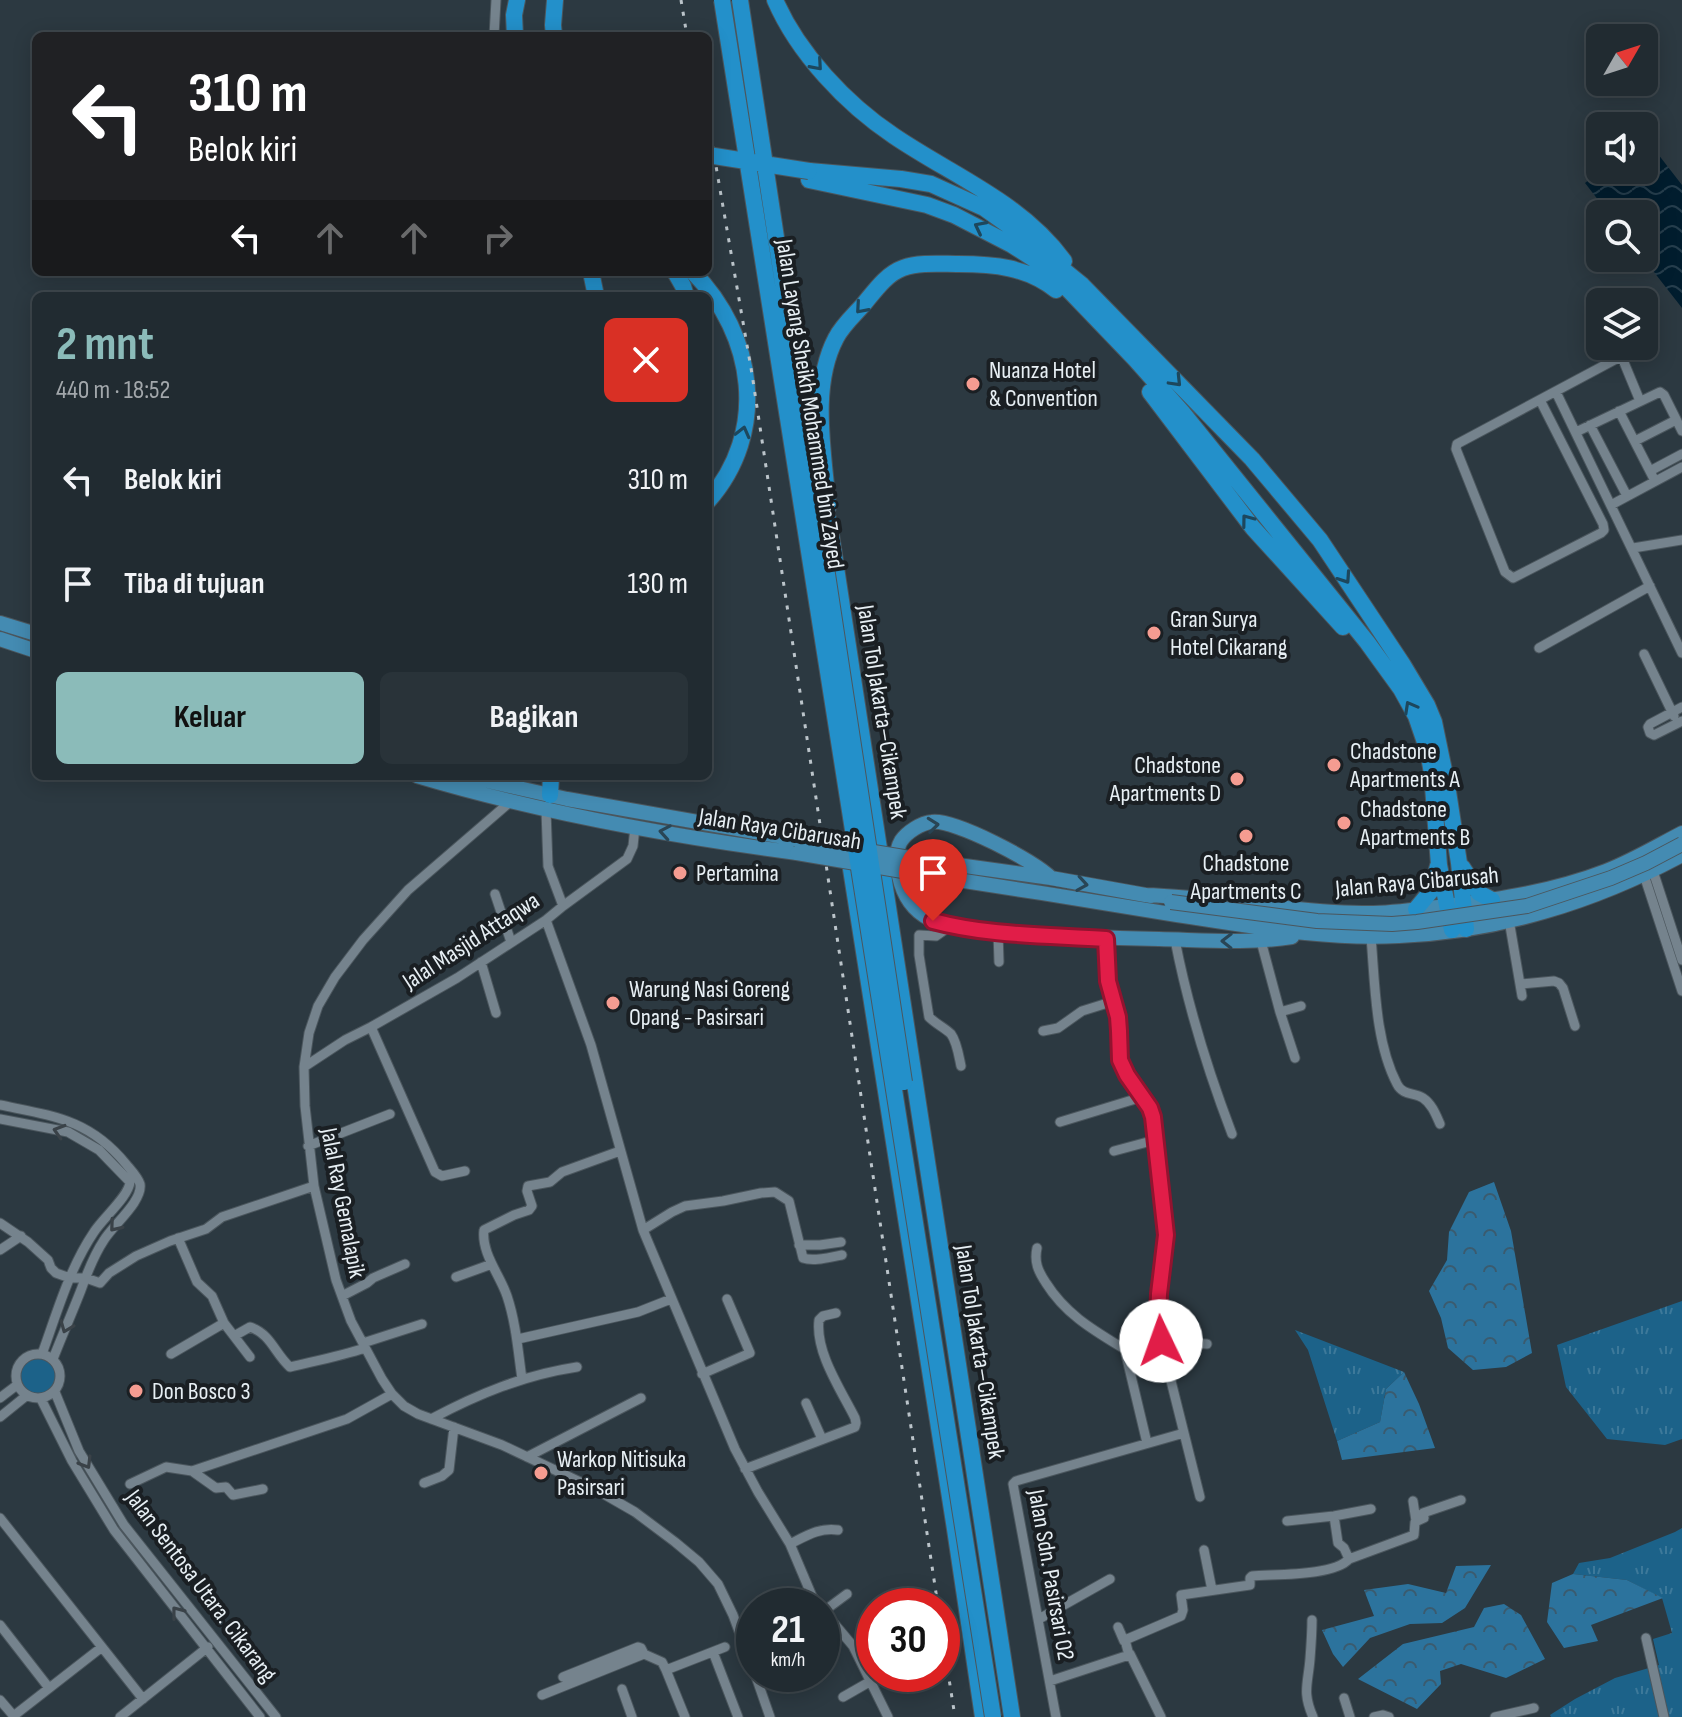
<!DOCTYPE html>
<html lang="id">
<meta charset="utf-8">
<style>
:root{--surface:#212b31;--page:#293339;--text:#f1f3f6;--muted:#a2a7ab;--line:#3e474d;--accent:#8bbbb9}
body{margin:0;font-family:"Sofia Sans Condensed",sans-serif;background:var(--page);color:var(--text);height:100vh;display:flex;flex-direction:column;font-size:30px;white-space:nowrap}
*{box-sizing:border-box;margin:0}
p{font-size:26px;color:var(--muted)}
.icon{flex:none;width:44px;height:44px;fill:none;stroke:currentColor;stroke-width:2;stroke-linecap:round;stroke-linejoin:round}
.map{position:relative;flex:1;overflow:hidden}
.sheet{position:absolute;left:32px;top:292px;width:680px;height:488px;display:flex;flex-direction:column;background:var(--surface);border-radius:12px;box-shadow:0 4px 20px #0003,0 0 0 2px var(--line)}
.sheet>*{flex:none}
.hud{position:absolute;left:32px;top:32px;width:680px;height:244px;border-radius:12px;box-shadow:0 4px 20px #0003,0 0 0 2px var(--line);background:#202124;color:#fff;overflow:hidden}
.needle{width:52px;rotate:51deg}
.buttons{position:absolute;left:1586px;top:24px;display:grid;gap:16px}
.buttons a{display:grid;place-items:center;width:72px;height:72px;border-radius:12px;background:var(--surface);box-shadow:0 4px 20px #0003,0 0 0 2px var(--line);font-size:40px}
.speed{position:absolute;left:736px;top:1588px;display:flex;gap:16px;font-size:40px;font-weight:700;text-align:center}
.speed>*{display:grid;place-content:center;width:104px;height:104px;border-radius:50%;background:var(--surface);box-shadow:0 4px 20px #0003,0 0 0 2px var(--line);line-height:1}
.speed small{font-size:20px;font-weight:400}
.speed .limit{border:12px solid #d22;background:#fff;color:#111}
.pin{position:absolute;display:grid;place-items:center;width:68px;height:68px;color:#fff;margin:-82px -34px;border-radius:50% 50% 50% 0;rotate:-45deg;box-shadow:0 0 8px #0007}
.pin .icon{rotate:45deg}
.me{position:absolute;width:88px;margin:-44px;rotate:357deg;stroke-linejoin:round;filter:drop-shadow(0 0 6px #0008)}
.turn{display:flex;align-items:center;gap:28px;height:168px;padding:0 24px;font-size:36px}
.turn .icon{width:104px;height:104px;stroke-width:2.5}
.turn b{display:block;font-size:56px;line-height:68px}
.lanes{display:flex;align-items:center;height:76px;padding:0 24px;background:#0003;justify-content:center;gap:40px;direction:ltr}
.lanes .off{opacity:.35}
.round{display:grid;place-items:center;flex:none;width:84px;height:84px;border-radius:12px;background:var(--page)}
.headline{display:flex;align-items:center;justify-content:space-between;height:136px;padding:0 24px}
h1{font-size:48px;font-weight:700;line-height:60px;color:var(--accent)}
.primary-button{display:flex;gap:16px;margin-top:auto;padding:16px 24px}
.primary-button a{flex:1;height:92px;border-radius:12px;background:var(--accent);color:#111;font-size:32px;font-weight:700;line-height:92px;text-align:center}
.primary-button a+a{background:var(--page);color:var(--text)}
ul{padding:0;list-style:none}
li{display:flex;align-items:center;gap:24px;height:104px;padding:0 24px}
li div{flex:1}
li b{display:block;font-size:30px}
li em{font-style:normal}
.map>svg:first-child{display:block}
</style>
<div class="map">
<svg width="1682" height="1717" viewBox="0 0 1682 1717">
<defs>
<pattern id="grass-tufts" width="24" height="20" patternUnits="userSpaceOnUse" patternTransform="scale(2)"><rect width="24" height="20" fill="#1c6289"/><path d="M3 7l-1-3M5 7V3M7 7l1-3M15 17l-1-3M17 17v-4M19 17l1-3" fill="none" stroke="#3d799a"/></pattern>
<pattern id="forest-crowns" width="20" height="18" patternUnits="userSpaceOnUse" patternTransform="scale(2)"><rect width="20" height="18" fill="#2c739d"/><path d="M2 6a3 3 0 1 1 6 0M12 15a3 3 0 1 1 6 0" fill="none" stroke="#3a5b6f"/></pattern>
<pattern id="water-waves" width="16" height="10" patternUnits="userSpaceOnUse" patternTransform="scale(2)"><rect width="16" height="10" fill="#011d2e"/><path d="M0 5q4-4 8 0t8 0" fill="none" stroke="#263e4d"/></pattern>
</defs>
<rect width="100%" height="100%" fill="#2c3941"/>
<path fill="url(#grass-tufts)" d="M1682,1301V1439L1665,1445L1607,1439L1566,1387L1557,1345Z
M1295,1330L1404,1372L1386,1389L1380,1422L1337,1441L1308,1350Z
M1682,1528V1717H1551L1550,1715L1575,1699L1615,1678L1659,1665L1653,1639L1672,1633L1662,1598L1627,1580L1573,1574L1579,1563L1610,1558L1675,1532Z"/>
<path fill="url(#forest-crowns)" d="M1494,1182L1511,1231L1532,1353L1506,1367L1473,1370L1448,1348L1441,1318L1429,1291L1447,1260L1449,1232L1469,1192Z
M1404,1372L1419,1404L1435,1448L1342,1460L1337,1441L1380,1422L1386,1389Z
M1491,1565L1465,1608L1442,1623L1410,1624L1370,1638L1343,1667L1333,1654L1322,1630L1374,1616L1364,1590L1408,1584L1446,1593L1456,1566Z
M1573,1574L1627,1580L1663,1598L1591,1625L1598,1641L1564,1648L1547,1622L1552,1583Z
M1504,1604L1521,1615L1545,1659L1506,1678L1461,1664L1440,1671L1441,1684L1417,1709L1358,1679L1403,1644L1474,1627L1484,1608Z"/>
<path fill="#1c6289" d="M19 1376a19 19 0 1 1 38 0a19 19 0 1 1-38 0Z"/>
<path fill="url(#water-waves)" d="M1644,136L1682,185V308L1643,258L1644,214H1609L1585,183L1601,170H1644Z"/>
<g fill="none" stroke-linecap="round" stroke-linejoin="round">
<defs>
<path id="street" d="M494,36L496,0
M1556,392L1682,653
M1540,400L1603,524L1604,530L1601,533L1513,578L1505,572L1456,449L1457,444L1618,358L1623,360L1640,401
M1619,411L1655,481
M1590,425L1627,496
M1576,432L1660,392L1664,395L1682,431
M1635,441L1676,420
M1650,471L1682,454
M1611,505L1682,467
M1633,548L1682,540
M1539,648L1650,586
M1644,654L1674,716
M1682,707L1650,724L1648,727L1650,733L1654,735L1682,721
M510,802L408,890L363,940L335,977L318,1006L309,1033L304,1067L305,1106L314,1186L336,1280L351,1321L382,1379L392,1394L404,1406L418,1414L502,1445L595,1489L635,1512L675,1542L699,1562L718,1584L733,1615L754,1672
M546,810L548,866L563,906
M1653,871L1682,960
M1644,875L1682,991
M495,894L511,942
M546,920L591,1045L643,1230L735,1449L758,1492L790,1544L812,1596L819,1606
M1509,920L1522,996
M950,926L936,936L919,935V955L929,1017C936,1024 945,1028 951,1034C957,1042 959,1057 961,1066
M998,932L999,962
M1371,937C1375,983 1375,1042 1397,1084C1403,1096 1414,1092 1423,1098C1432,1104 1436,1115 1440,1124
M1106,939L1108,981L1118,1017L1119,1031L1120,1060L1127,1075L1150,1108L1153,1117L1166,1235L1159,1294L1158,1320L1161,1341L1200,1497
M1175,940C1188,1007 1208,1071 1232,1134
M1261,941L1280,1012L1295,1058
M481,962L496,1013
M1520,984L1554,981L1559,983L1563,988L1575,1026
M1280,1012L1301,1006
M371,1027L435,1172L442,1176L465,1171
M1043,1031L1058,1028L1082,1011L1114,1001
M304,1067L345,1040L371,1027L457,978L546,920L563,906L627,859L633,846L635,827
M0,1105C53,1116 89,1119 126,1164C130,1169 138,1177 140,1184C143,1201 113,1225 104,1240C94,1255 87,1273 81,1290C72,1313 62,1336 53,1359
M0,1119L68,1132L99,1150L130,1182C129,1196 103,1218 94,1232C69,1269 57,1313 42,1354
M1060,1122L1142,1097
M308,1146L390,1114
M1114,1151L1155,1140
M0,1223L28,1242L48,1260L51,1268L56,1273L70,1278H86L100,1283L109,1273L136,1256L170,1241L206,1229L222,1217L314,1186
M643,1230L672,1212L685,1206L723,1201L761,1193L775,1192L789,1201L803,1258C814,1262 830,1257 842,1255
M178,1238L197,1282L212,1296L224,1323L250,1357
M799,1245H820L841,1242
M1037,1248C1034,1262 1038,1271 1046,1283C1066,1315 1095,1331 1126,1350
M0,1250L21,1236
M456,1277L492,1264
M342,1296L367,1283L373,1278L405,1264
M234,1336L250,1327C271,1334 275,1354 290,1367C315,1361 341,1356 365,1348
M518,1339L638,1312L671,1299
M1161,1341L1207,1344
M363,1343L422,1324
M16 1376a22 22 0 1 1 44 0a22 22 0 1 1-44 0Z
M171,1354L224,1323
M702,1374L750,1353L727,1299
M522,1379C518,1351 516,1323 507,1296C500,1275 481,1253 484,1230L514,1215L529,1210L532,1206L527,1191L528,1186L550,1182L562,1172L620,1151
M55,1392L79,1451L124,1525L276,1717
M0,1398L17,1385
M41,1399L72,1461L114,1530L260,1717
M806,1403L822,1439
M0,1417L26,1396
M431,1419C478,1394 524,1375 577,1367
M1147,1443L1126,1355C1130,1336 1142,1329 1158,1320
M527,1457L641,1398
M745,1469L855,1427L856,1423L855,1418C841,1390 815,1352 819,1320L823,1316L836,1313
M192,1471L347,1419L392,1394
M424,1483L442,1476L449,1470L454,1427
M130,1484L166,1467L192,1471L216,1488L226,1487L233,1495L263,1489
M1413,1501L1416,1521
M1334,1516L1338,1543L1344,1548L1349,1559
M0,1518L143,1699
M1287,1521L1334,1516L1371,1509
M790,1544C806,1536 820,1527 838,1530
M1204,1550L1212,1590
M822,1609L853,1646L888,1717
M824,1611L847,1594
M1039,1619L1110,1579
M1312,1620C1312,1633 1311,1646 1310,1659C1308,1684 1302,1692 1313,1717
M0,1625L49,1688
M1118,1627L1124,1641
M1646,1638L1664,1717
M713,1652L738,1717
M1130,1654L1161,1717
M666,1670L725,1647
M755,1674L770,1717
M563,1677L638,1647L641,1648L644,1654
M1050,1681L1129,1655L1125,1640L1181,1616L1183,1610L1181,1595L1250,1585V1578L1252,1576C1276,1574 1334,1576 1349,1559L1414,1535L1415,1522L1424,1518L1423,1513L1461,1500
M622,1689L632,1717
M542,1695L644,1654L662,1662L666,1670L685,1717
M843,1697L871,1681
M1344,1698L1350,1717
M0,1700L12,1714H16L102,1647
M120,1717L208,1647
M1056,1717L1013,1484L1016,1481L1184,1433
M1374,1717L1383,1715L1389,1717
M1495,1717L1534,1708"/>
<path id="primary" d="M0,623L36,634
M0,639L36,651
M417,776C541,813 669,836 797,853
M466,776L567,799L795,839
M922,860L1051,878L1151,896
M926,875C1010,888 1093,901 1177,915C1252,926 1323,940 1399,936C1498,932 1595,902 1682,855
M1051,878C1035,861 954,819 932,822C921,823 907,832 901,841C895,851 897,865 899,876C903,895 912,910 930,919C954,932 1003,932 1031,934C1074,937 1116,938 1159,939C1203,940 1248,944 1292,937
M1144,895C1217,897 1289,912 1362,913C1389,914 1419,909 1446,906C1501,899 1554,891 1606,871C1632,861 1657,846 1682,833"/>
<path id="highway" d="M775,0C798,53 846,104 894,136C953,176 1021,202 1064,261
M515,36L514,15L517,0
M554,36L553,25L555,0
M809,171L901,179L931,184L984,208L1012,228L1082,285L1252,459L1320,540L1403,665L1427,705L1434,722L1447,785L1459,863L1466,929
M809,180L927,205L954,215L1012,245L1040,263L1063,284L1135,359L1182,412L1367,642L1401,689L1416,716L1428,751L1432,773L1439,865L1452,930
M591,272L596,296
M675,272L683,286L686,296
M693,272C755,335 769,432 708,501
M1150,392L1253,528L1343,627
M820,495L829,522L1012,1717
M828,507C824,454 810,387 836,338C842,326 854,315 863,305C874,292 886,274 903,268C919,262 941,264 958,264C994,264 1027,267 1056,290
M550,795L551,776
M1462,867L1479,893L1492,900
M851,869L955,1529L983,1717
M1416,909L1431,891L1438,866"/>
</defs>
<use href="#street" stroke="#4b565d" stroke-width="11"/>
<use href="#primary" stroke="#4b565d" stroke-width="16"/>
<use href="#highway" stroke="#4b565d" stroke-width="18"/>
<use href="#street" stroke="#75838d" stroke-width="9"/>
<use href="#primary" stroke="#448bb2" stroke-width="14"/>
<use href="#highway" stroke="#2390ca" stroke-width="16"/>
<path stroke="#bbc4ca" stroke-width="3" stroke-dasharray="4 8" stroke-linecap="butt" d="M681,0L687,36
M708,120L752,374L938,1606
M942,1634L955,1717"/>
<defs>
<path id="primary-bridge" d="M795,839L922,860
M797,853L926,875
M1171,902L1317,921L1392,924L1417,922L1527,906L1611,878L1646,863L1682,844"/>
<path id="highway-bridge" d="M722,0L993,1717
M740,0L904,1082
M708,155L809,171"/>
</defs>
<use href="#primary-bridge" stroke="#4b565d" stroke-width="16" stroke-linecap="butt"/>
<use href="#highway-bridge" stroke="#4b565d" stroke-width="18" stroke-linecap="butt"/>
<use href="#primary-bridge" stroke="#448bb2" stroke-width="14"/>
<use href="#highway-bridge" stroke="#2390ca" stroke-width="16"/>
</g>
<defs><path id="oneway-chevron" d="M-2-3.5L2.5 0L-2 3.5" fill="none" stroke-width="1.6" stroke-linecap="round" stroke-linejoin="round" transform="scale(2)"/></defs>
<g stroke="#1d475d">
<use href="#oneway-chevron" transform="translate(817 65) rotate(49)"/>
<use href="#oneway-chevron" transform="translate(980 227) rotate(-153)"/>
<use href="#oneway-chevron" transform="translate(861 308) rotate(131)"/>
<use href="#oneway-chevron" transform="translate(1176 381) rotate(46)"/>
<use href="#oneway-chevron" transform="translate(743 432) rotate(-76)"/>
<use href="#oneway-chevron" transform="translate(1247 520) rotate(-127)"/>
<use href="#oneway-chevron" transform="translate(1345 578) rotate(56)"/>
<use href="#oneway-chevron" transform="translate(1410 707) rotate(-119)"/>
</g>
<g stroke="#294555">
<use href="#oneway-chevron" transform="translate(933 825) rotate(-6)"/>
<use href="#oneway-chevron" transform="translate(665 832) rotate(-170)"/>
<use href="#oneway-chevron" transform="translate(1082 884) rotate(9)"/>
<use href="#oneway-chevron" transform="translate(1227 941) rotate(-179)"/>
</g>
<g stroke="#3a4248">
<use href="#oneway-chevron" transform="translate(59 1131) rotate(-163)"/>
<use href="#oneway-chevron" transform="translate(115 1226) rotate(130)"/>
<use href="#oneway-chevron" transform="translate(66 1327) rotate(112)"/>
<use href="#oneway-chevron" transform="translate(86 1463) rotate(59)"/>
<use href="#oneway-chevron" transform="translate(177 1612) rotate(-128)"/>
</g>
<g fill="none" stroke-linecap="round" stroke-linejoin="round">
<defs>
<path id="route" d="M933,921C988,936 1049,935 1106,939L1108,981L1118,1017L1119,1031L1120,1060L1127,1075L1150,1108L1153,1117L1166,1235L1159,1294L1158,1320L1161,1341"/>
</defs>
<use href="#route" stroke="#92132f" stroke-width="20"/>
<use href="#route" stroke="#e11d48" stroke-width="14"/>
</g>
<g fill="#f59c91" stroke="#1a1f23" stroke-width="3">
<circle cx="973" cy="384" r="8"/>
<circle cx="1154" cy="633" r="8"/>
<circle cx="1334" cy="765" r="8"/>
<circle cx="1237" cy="779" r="8"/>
<circle cx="1344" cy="823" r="8"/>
<circle cx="1246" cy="836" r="8"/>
<circle cx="680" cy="873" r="8"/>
<circle cx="613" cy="1003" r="8"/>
<circle cx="136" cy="1391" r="8"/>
<circle cx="541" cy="1473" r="8"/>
</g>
<g text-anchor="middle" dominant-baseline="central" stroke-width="8" stroke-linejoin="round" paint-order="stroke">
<g font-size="24" fill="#e7eff4" stroke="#1a1f23" text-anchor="start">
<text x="989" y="370">Nuanza Hotel<tspan x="989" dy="28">&amp; Convention</tspan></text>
<text x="1170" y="619">Gran Surya<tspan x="1170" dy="28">Hotel Cikarang</tspan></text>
<text x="1350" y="751">Chadstone<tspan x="1350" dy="28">Apartments A</tspan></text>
<text x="1221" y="765" text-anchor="end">Chadstone<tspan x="1221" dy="28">Apartments D</tspan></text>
<text x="1360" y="809">Chadstone<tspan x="1360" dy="28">Apartments B</tspan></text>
<text x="1246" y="863" text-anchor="middle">Chadstone<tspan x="1246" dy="28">Apartments C</tspan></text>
<text x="696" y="873">Pertamina</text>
<text x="629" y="989">Warung Nasi Goreng<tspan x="629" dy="28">Opang - Pasirsari</tspan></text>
<text x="152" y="1391">Don Bosco 3</text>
<text x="557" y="1459">Warkop Nitisuka<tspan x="557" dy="28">Pasirsari</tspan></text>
</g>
<g font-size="24" fill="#e7eff4" stroke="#1a1f23">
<text transform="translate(810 404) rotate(81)">Jalan Layang Sheikh Mohammed bin Zayed</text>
<text transform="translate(882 712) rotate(81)">Jalan Tol Jakarta–Cikampek</text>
<text transform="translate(780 829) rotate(9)">Jalan Raya Cibarusah</text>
<text transform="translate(1417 882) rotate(-5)">Jalan Raya Cibarusah</text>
<text transform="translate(471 941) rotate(-33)">Jalal Masjid Attaqwa</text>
<text transform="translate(343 1203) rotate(79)">Jalal Ray Gemalapik</text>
<text transform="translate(980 1352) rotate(81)">Jalan Tol Jakarta–Cikampek</text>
<text transform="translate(1051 1575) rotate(80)">Jalan Sdn. Pasirsari 02</text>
<text transform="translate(201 1586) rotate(53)">Jalan Sentosa Utara. Cikarang</text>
</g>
</g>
</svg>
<div class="buttons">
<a><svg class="needle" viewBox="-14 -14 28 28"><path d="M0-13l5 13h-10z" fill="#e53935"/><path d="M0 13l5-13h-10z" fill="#a2a7ab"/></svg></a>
<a><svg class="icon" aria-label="sound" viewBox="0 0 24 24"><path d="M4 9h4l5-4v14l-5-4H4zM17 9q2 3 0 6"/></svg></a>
<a><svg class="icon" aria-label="search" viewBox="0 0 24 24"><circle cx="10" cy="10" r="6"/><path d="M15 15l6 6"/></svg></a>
<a><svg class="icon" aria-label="layers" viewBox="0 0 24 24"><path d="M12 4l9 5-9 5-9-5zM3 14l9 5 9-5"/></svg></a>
</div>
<div class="speed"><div>21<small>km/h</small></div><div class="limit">30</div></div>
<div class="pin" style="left:933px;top:921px;background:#d93025"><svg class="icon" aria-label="arrive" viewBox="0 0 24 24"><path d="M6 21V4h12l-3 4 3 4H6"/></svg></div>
<svg class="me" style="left:1161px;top:1341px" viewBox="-20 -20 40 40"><circle r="19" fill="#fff"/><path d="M0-13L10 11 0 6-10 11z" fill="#e11d48"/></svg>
<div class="hud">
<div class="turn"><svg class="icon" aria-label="left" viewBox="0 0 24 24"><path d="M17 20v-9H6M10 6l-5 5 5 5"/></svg><div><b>310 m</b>Belok kiri</div></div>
<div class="lanes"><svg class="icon" aria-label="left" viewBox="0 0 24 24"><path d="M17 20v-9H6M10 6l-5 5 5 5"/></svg><svg class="icon off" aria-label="ahead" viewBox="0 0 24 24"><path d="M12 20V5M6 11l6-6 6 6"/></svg><svg class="icon off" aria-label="ahead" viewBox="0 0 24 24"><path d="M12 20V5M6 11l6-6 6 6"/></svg><svg class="icon off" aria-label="right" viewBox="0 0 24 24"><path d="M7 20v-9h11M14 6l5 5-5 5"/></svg></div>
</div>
<section class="sheet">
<div class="headline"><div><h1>2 mnt</h1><p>440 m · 18:52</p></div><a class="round" style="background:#d93025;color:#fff"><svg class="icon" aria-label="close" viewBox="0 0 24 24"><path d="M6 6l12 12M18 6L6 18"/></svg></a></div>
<ul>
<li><svg class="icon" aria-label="left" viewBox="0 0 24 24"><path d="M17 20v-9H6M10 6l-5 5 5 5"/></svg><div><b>Belok kiri</b></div><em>310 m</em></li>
<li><svg class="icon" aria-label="arrive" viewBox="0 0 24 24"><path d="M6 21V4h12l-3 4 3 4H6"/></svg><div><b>Tiba di tujuan</b></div><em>130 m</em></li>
</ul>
<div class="primary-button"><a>Keluar</a><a>Bagikan</a></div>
</section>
</div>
